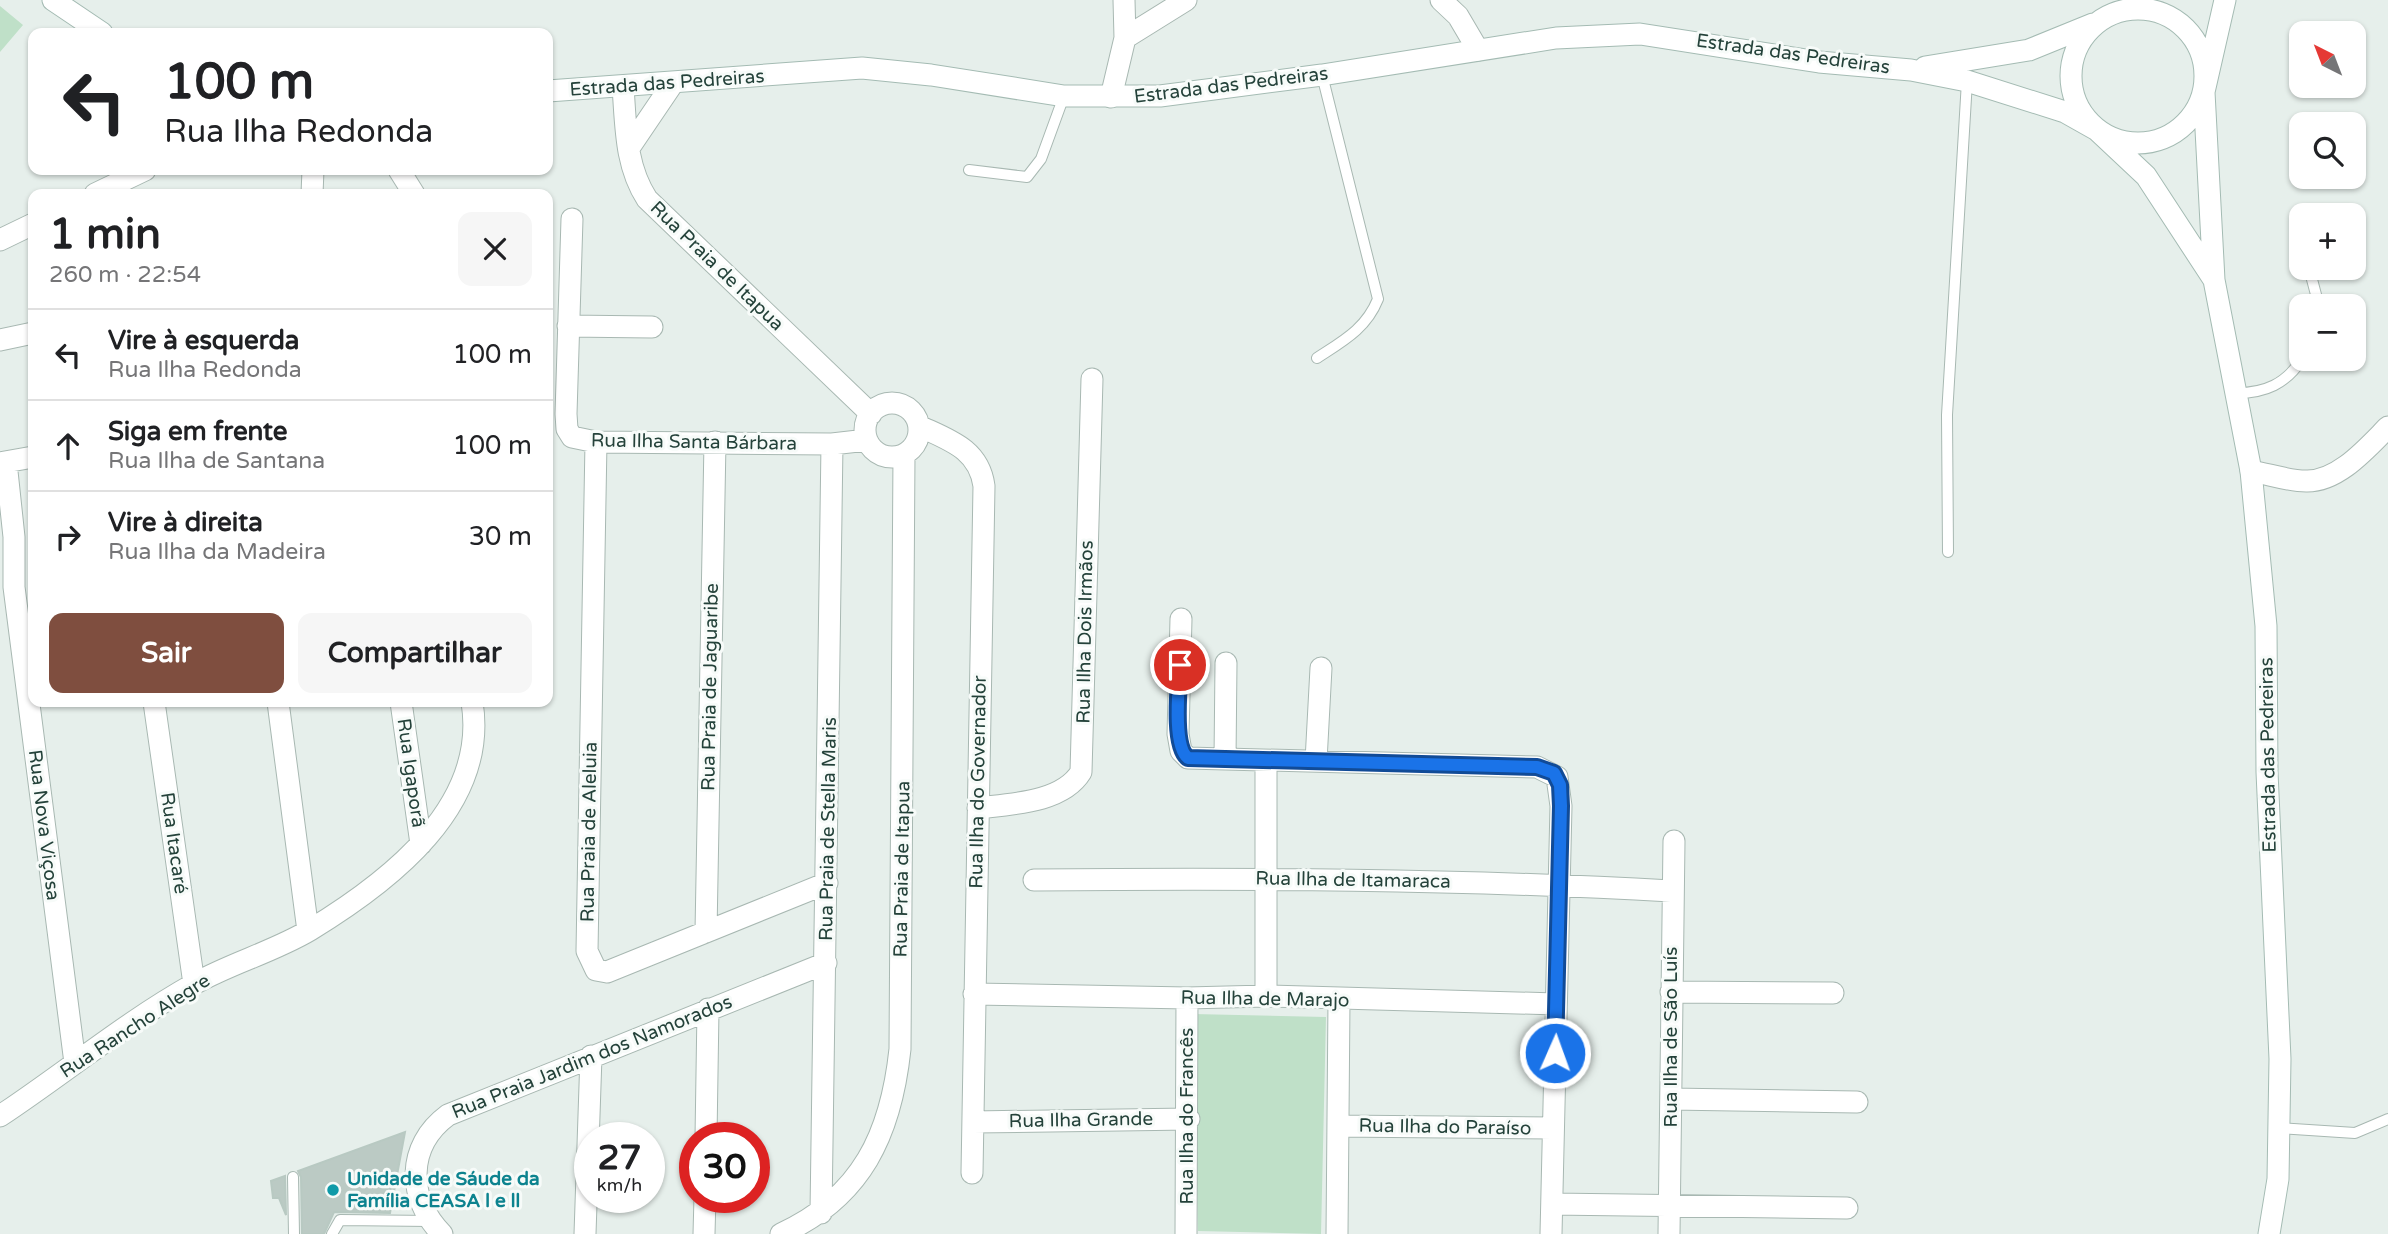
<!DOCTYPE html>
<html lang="pt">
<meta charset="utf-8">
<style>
:root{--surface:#fff;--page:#f6f6f6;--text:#202124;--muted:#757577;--line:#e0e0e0;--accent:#7f4e3f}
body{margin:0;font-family:"Varela Round",sans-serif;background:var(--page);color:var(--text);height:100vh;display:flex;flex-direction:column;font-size:26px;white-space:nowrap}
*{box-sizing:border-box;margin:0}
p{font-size:23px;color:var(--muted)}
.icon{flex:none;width:38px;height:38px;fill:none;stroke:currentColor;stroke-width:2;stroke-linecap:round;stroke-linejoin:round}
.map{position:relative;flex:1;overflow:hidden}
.side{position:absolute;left:28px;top:189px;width:525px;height:518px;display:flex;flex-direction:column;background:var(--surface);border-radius:14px;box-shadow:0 2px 5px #0004}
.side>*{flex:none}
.guide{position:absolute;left:28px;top:28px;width:525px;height:147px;border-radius:14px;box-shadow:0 2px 5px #0004;background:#fff;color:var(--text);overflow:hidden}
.needle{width:46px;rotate:318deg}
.controls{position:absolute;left:2289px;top:21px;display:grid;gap:14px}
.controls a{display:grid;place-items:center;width:77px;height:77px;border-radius:14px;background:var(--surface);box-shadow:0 2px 5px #0004;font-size:35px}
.speed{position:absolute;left:574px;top:1122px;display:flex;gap:14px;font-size:35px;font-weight:700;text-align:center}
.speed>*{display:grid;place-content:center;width:91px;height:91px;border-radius:50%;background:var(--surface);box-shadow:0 2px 5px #0004;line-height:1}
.speed small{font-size:18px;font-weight:400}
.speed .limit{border:10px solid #d22;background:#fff;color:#111}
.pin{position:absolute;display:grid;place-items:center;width:60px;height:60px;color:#fff;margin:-30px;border:4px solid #fff;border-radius:50%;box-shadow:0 2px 7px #0007}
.me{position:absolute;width:77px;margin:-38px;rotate:2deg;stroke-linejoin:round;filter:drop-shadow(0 0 5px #0008)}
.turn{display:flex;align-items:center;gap:24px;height:147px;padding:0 21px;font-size:32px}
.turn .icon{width:91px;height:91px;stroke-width:2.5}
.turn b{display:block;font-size:49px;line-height:60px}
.round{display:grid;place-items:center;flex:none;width:74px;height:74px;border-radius:14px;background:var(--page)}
.headline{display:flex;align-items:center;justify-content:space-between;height:119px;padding:0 21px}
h1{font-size:42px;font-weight:700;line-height:52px}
.button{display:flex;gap:14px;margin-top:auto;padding:14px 21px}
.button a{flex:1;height:80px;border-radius:14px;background:var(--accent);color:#fff;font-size:28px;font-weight:700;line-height:80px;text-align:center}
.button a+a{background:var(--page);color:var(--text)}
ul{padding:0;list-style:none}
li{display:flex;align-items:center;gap:21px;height:91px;padding:0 21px;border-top:2px solid var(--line)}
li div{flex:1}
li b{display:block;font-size:26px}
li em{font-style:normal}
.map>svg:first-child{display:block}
</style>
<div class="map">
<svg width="2388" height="1234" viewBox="0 0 2388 1234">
<rect width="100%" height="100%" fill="#e6efeb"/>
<path fill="#bfe0c8" d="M0,6L23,25L0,52Z
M1193,1014L1326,1017L1321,1234L1198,1231Z"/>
<path fill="#bbcac4" stroke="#b8c9c2" stroke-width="2" d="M405,1132L390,1213L334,1212L324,1234H302L301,1177L298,1171Z
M285,1176V1177L286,1215L279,1198H273L271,1181Z"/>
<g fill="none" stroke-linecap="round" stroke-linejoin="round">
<defs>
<path id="lane" d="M969,170L1027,177L1041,159L1064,96
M2309,268L2319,306
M1317,358C1343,341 1366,329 1378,299L1322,75
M2237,393C2265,393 2286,384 2302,359
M1948,552L1947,415L1967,81
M2280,1128L2355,1133L2388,1119
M293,1177L294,1234
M332,1234L340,1220L431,1221"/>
<path id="street" d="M1441,0L1458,16L1478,50
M1125,38L1186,0
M623,87C626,126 625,165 647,199L871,414
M1111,97L1125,38L1124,0
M629,148L673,83
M399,170L414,194
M95,194L145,170
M312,194L313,170
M572,219L566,414L567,429L572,437L596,442L832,444L867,440
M0,240L33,224
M568,326L652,327
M0,340L33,333
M865 430a27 27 0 1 1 54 0a27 27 0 1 1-54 0Z
M919,426C949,440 979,449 984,486L972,1173
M596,442L587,951L596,970L607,972L827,883
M6,462L14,537V587L75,1063
M0,463L33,457
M2251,471C2269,474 2288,481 2306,481C2338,482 2367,448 2388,427
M1181,619L1178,734L1181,751L1188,758L1537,767L1557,777L1561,806L1551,1234
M154,702L194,984
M278,702L308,931
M401,702L421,844
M1225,759L1226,663
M1316,761L1321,668
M1266,762V996
M978,808C1010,804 1062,803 1081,772L1092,379
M1034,880C1246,878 1459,879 1671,891
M706,932L715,442
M1671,992L1833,993
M974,994L1187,998L1266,996L1556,1004
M1671,1099L1857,1102
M0,1116C65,1073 126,1022 194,984C231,963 273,952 310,930C389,882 489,806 472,702
M973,1122L1189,1119
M1338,1126L1553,1128
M706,1138L708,1009
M1552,1204L1847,1208
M821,1213L832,444
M442,1234C407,1198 406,1146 448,1115L826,963
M585,1234L591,1056
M704,1234L705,1197
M781,1234C862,1197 891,1134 900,1049L904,455
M1186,1234L1187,998
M1337,1234L1339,1000
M1669,1234L1674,841"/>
<path id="secondary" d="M53,0L102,33
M2225,0L2204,92L2214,280L2251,471L2266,626L2267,772L2280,1059L2278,1179L2269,1234
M2071 76a67 67 0 1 1 134 0a67 67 0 1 1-134 0Z
M1925,67L2029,50L2093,24
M548,91L862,68L931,75L1064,96H1160L1322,75L1556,38L1640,34L1819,62L1911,70L1967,81L2065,112L2097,130L2146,176L2214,280"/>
</defs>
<use href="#lane" stroke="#a8b8b2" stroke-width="12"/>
<use href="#street" stroke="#a8b8b2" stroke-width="23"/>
<use href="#secondary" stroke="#a4bbb3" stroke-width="23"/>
<use href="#lane" stroke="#fff" stroke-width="10"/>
<use href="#street" stroke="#fff" stroke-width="21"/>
<use href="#secondary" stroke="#fff" stroke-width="21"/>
</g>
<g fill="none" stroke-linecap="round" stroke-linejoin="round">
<defs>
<path id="route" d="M1180,665C1179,685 1172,746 1188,758L1537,767L1554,773L1560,785L1561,806L1555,1053"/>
</defs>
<use href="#route" stroke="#114b97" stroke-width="18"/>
<use href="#route" stroke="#1a73e8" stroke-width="12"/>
</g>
<circle fill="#0f9aa8" stroke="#f7fbf9" stroke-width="2.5" cx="333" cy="1190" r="7"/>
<g text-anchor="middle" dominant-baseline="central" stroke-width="6" stroke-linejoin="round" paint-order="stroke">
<g font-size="19" fill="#24423a" stroke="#f7fbf9">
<text transform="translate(1793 54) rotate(8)">Estrada das Pedreiras</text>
<text transform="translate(667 83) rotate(-4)">Estrada das Pedreiras</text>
<text transform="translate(1231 85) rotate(-7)">Estrada das Pedreiras</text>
<text transform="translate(717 266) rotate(44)">Rua Praia de Itapua</text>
<text transform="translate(694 442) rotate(1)">Rua Ilha Santa Bárbara</text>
<text transform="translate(1085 632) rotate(-89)">Rua Ilha Dois Irmãos</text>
<text transform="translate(710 687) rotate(-89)">Rua Praia de Jaguaribe</text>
<text transform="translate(2268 755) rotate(-91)">Estrada das Pedreiras</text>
<text transform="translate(411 773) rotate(82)">Rua Igaporã</text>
<text transform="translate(978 782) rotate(-89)">Rua Ilha do Governador</text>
<text transform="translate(44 825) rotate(83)">Rua Nova Viçosa</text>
<text transform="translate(828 829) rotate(-89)">Rua Praia de Stella Maris</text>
<text transform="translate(589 832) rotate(-89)">Rua Praia de Aleluia</text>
<text transform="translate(174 843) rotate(82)">Rua Itacaré</text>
<text transform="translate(902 869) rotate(-89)">Rua Praia de Itapua</text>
<text transform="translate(1353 880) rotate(1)">Rua Ilha de Itamaraca</text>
<text transform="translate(1265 999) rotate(1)">Rua Ilha de Marajo</text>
<text transform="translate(135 1026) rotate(-33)">Rua Rancho Alegre</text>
<text transform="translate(1671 1037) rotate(-90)">Rua Ilha de São Luís</text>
<text transform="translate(592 1057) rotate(-22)">Rua Praia Jardim dos Namorados</text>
<text transform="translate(1187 1116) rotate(-90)">Rua Ilha do Francês</text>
<text transform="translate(1081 1120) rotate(-1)">Rua Ilha Grande</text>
<text transform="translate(1445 1127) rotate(1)">Rua Ilha do Paraíso</text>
</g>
<g font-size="19" font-weight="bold" fill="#0d838f" stroke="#f7fbf9" text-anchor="start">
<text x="347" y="1179">Unidade de Sáude da<tspan x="347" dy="22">Família CEASA l e ll</tspan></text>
</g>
</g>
</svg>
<div class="controls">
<a><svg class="needle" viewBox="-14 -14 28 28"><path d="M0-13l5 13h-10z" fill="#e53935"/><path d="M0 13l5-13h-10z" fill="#757577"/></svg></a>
<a><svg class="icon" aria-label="search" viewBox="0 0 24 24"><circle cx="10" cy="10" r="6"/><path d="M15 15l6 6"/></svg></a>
<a>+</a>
<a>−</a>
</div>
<div class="speed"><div>27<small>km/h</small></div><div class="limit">30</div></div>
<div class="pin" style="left:1180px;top:665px;background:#d93025"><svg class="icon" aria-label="arrive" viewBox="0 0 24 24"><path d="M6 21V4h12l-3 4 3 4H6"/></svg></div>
<svg class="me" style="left:1555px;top:1053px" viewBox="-20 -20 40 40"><circle r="17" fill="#1a73e8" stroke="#fff" stroke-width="3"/><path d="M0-11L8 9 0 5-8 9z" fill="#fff"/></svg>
<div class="guide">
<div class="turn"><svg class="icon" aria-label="left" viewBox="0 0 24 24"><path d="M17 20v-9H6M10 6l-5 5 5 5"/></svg><div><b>100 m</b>Rua Ilha Redonda</div></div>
</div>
<section class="side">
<div class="headline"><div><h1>1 min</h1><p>260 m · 22:54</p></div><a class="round"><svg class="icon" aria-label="close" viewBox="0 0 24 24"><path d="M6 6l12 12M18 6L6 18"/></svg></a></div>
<ul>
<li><svg class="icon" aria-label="left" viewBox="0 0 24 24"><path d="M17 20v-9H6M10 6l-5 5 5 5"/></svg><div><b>Vire à esquerda</b><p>Rua Ilha Redonda</p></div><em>100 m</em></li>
<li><svg class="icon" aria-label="ahead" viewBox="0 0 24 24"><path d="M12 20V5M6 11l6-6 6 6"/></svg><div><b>Siga em frente</b><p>Rua Ilha de Santana</p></div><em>100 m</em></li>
<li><svg class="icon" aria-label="right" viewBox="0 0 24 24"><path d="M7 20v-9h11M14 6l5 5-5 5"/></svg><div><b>Vire à direita</b><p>Rua Ilha da Madeira</p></div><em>30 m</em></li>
</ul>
<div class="button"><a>Sair</a><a>Compartilhar</a></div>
</section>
</div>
